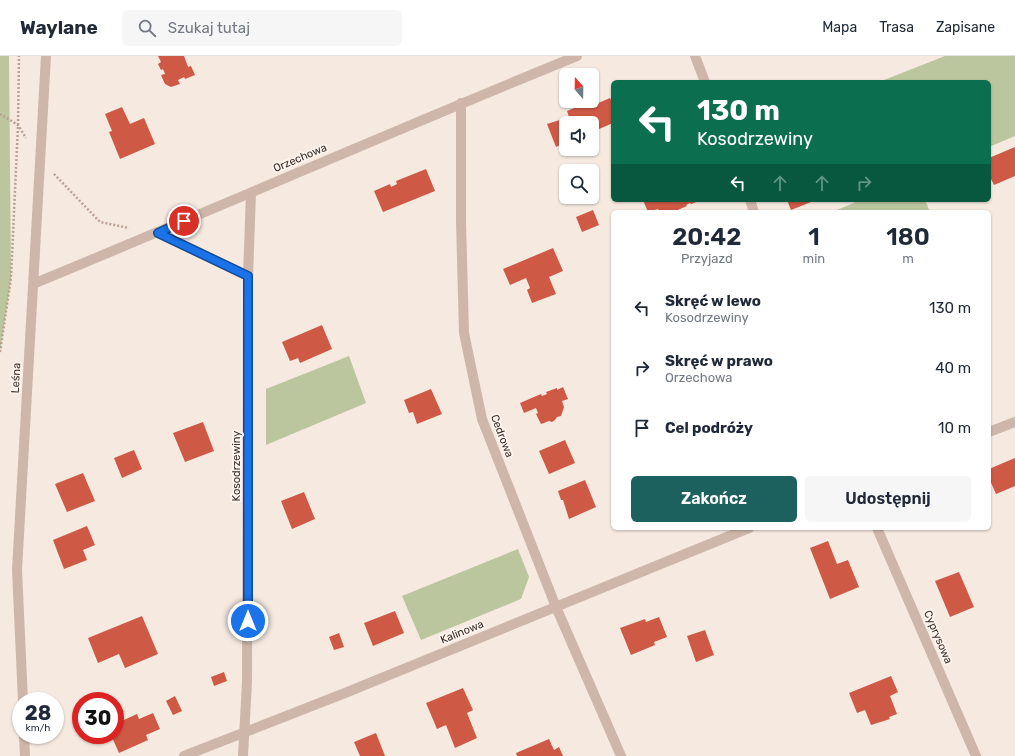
<!DOCTYPE html>
<html lang="pl">
<meta charset="utf-8">
<style>
:root{--surface:#fff;--page:#f6f6f7;--text:#1f2937;--muted:#747a83;--line:#e0e1e3;--accent:#1c615e}
body{margin:0;font-family:Rubik,sans-serif;background:var(--page);color:var(--text);height:100vh;display:flex;flex-direction:column;font-size:15px;white-space:nowrap}
*{box-sizing:border-box;margin:0}
p{font-size:13px;color:var(--muted)}
.icon{flex:none;width:22px;height:22px;fill:none;stroke:currentColor;stroke-width:2;stroke-linecap:round;stroke-linejoin:round}
.map{position:relative;flex:1;overflow:hidden}
.drawer{position:absolute;left:611px;top:154px;width:380px;height:320px;display:flex;flex-direction:column;background:var(--surface);border-radius:6px;box-shadow:0 1px 3px #0004}
.drawer>*{flex:none}
.top-card{position:absolute;left:611px;top:24px;width:380px;height:122px;border-radius:6px;box-shadow:0 1px 3px #0004;background:#0b6e4f;color:#fff;overflow:hidden}
.needle{width:26px;rotate:340deg}
.buttons{position:absolute;left:559px;top:12px;display:grid;gap:8px}
.buttons a{display:grid;place-items:center;width:40px;height:40px;border-radius:6px;background:var(--surface);box-shadow:0 1px 3px #0004;font-size:20px}
.speed{position:absolute;left:12px;top:636px;display:flex;gap:8px;font-size:20px;font-weight:700;text-align:center}
.speed>*{display:grid;place-content:center;width:52px;height:52px;border-radius:50%;background:var(--surface);box-shadow:0 1px 3px #0004;line-height:1}
.speed small{font-size:10px;font-weight:400}
.speed .limit{border:6px solid #d22;background:#fff;color:#111}
.pin{position:absolute;display:grid;place-items:center;width:34px;height:34px;color:#fff;margin:-17px;border:2px solid #fff;border-radius:50%;box-shadow:0 1px 4px #0007}
.me{position:absolute;width:44px;margin:-22px;rotate:0deg;stroke-linejoin:round;filter:drop-shadow(0 0 3px #0008)}
.turn{display:flex;align-items:center;gap:14px;height:84px;padding:0 20px;font-size:18px}
.turn .icon{width:52px;height:52px;stroke-width:2.5}
.turn b{display:block;font-size:28px;line-height:34px}
.lanes{display:flex;align-items:center;height:38px;padding:0 20px;background:#0003;justify-content:center;gap:20px;direction:ltr}
.lanes .off{opacity:.35}
.eta{display:flex;justify-content:space-evenly;align-items:center;height:68px;text-align:center}
.eta b{font-size:24px;font-weight:600;line-height:28px}
.button{display:flex;gap:8px;margin-top:auto;padding:8px 20px}
.button a{flex:1;height:46px;border-radius:6px;background:var(--accent);color:#fff;font-size:16px;font-weight:600;line-height:46px;text-align:center}
.button a+a{background:var(--page);color:var(--text)}
ul{padding:0;list-style:none}
li{display:flex;align-items:center;gap:12px;height:60px;padding:0 20px}
li div{flex:1}
li b{display:block;font-size:15px}
li em{font-style:normal}
header{display:flex;align-items:center;gap:24px;box-sizing:border-box;height:56px;padding:0 20px;background:var(--surface);border-bottom:1px solid var(--line)}
header strong{font-size:19px}
nav{display:flex;gap:22px;margin-inline-start:auto;font-size:14px}
.search{width:280px;height:36px;background:var(--page);display:flex;align-items:center;gap:10px;box-sizing:border-box;padding:0 14px;border-radius:6px;color:var(--muted);font-size:15px}
.map>svg:first-child{display:block}
</style>
<header>
<strong>Waylane</strong>
<div class="search"><svg class="icon" aria-label="search" viewBox="0 0 24 24"><circle cx="10" cy="10" r="6"/><path d="M15 15l6 6"/></svg>Szukaj tutaj</div>
<nav><a>Mapa</a><a>Trasa</a><a>Zapisane</a></nav>
</header>
<div class="map">
<svg width="1015" height="700" viewBox="0 0 1015 700">
<rect width="100%" height="100%" fill="#f5e9e0"/>
<path fill="#bcc69e" d="M0,0H9L11,222L0,296Z
M945,0H1015V80L989,91V26H879Z
M861,144H925L930,156H832Z
M349,300L366,347L266,389V333Z
M518,493L529,521L521,543L421,584L402,540Z"/>
<path fill="#ce5945" d="M158,0H184L188,11L191,10L195,19L185,23L184,21L178,24L180,28L171,31L165,28L161,19L165,18L163,13L161,14L158,8L161,6Z
M610,42L613,48V67L592,76V67H566V86L556,91L547,68L569,61L567,55L587,47L589,51Z
M122,51L130,68L144,62L155,88L120,103L109,76L112,75L105,58Z
M1015,91V120L994,129L989,119V102Z
M426,113L435,135L383,156L374,135L390,128L391,131L397,128L396,125Z
M643,144H702L691,148L690,147L686,149L687,150L673,156H659L658,153L648,156Z
M787,144H816L791,154Z
M593,154L599,169L582,176L576,161Z
M553,192L563,215L549,221L556,238L532,247L527,234L530,232L526,222L510,229L503,213Z
M322,269L332,293L300,307L298,302L290,305L282,286Z
M563,331L568,343L562,345L564,351L561,360L557,361L555,364L552,366L549,365L541,368L536,358L538,357L536,352L524,357L520,347L541,338L542,340L547,338L546,336L557,332V334Z
M431,333L442,358L417,368L413,356L409,357L404,344Z
M203,366L214,395L185,406L173,377Z
M565,384L575,407L549,418L539,395Z
M134,394L142,413L122,422L114,402Z
M1015,402V430L996,438L989,422V413Z
M83,417L95,445L67,456L55,428Z
M585,424L596,451L569,463L563,444H561L558,435Z
M304,436L315,463L292,473L281,445Z
M87,470L95,489L83,494L87,504L64,513L53,484Z
M828,485L837,508L848,504L859,531L830,543L810,492Z
M959,516L974,551L950,561L935,525Z
M395,555L404,577L373,590L364,567Z
M142,560L158,598L125,612L119,598L98,607L88,582Z
M659,561L667,581L654,586L655,589L631,599L620,572L645,563L646,566Z
M705,574L714,599L696,606L687,580Z
M339,577L344,591L334,594L329,581Z
M224,616L227,625L214,630L211,621Z
M891,620L898,636L890,640L897,658L889,661L890,663L871,669L865,654L857,657L849,637Z
M463,632L473,654L467,657L477,682L455,692L446,669L437,673L426,647Z
M175,640L182,655L173,659L166,645Z
M153,657L160,673L146,679L148,684L119,697L111,679H115V668L137,658L139,663Z
M376,677L385,700H360L354,686Z
M549,683L554,694L559,691L563,700H517L516,697Z"/>
<g fill="none" stroke-linecap="round" stroke-linejoin="round">
<path stroke="#baa194" stroke-width="2.5" stroke-dasharray="2 2" stroke-linecap="butt" d="M0,58L18,69L26,82
M54,118L100,166L129,172
M0,296L11,222L18,69L19,0"/>
<path stroke="#ceb7aa" stroke-width="10" d="M695,0L705,26
M461,47V165L464,277L482,363L556,551L621,700
M750,144L754,156
M158,177L248,220L247,626L243,700
M248,220L251,137
M33,228C215,153 395,74 577,0
M989,376L1015,366
M877,472L976,700
M23,645L17,514L46,0
M24,679L25,700
M184,700L345,637L749,472"/>
</g>
<g fill="none" stroke-linecap="round" stroke-linejoin="round">
<defs>
<path id="route" d="M184,165L158,177L248,220V565"/>
</defs>
<use href="#route" stroke="#114b97" stroke-width="10"/>
<use href="#route" stroke="#1a73e8" stroke-width="7"/>
</g>
<g text-anchor="middle" dominant-baseline="central" stroke-width="4" stroke-linejoin="round" paint-order="stroke">
<g font-size="11" fill="#3c2e2a" stroke="#fcf4ed">
<text transform="translate(300 102) rotate(-23)">Orzechowa</text>
<text transform="translate(16 322) rotate(-87)">Leśna</text>
<text transform="translate(502 380) rotate(69)">Cedrowa</text>
<text transform="translate(236 410) rotate(-90)">Kosodrzewiny</text>
<text transform="translate(462 576) rotate(-22)">Kalinowa</text>
<text transform="translate(938 581) rotate(67)">Cyprysowa</text>
</g>
</g>
</svg>
<div class="buttons">
<a><svg class="needle" viewBox="-14 -14 28 28"><path d="M0-13l5 13h-10z" fill="#e53935"/><path d="M0 13l5-13h-10z" fill="#747a83"/></svg></a>
<a><svg class="icon" aria-label="sound" viewBox="0 0 24 24"><path d="M4 9h4l5-4v14l-5-4H4zM17 9q2 3 0 6"/></svg></a>
<a><svg class="icon" aria-label="search" viewBox="0 0 24 24"><circle cx="10" cy="10" r="6"/><path d="M15 15l6 6"/></svg></a>
</div>
<div class="speed"><div>28<small>km/h</small></div><div class="limit">30</div></div>
<div class="pin" style="left:184px;top:165px;background:#d93025"><svg class="icon" aria-label="arrive" viewBox="0 0 24 24"><path d="M6 21V4h12l-3 4 3 4H6"/></svg></div>
<svg class="me" style="left:248px;top:565px" viewBox="-20 -20 40 40"><circle r="17" fill="#1a73e8" stroke="#fff" stroke-width="3"/><path d="M0-11L8 9 0 5-8 9z" fill="#fff"/></svg>
<div class="top-card">
<div class="turn"><svg class="icon" aria-label="left" viewBox="0 0 24 24"><path d="M17 20v-9H6M10 6l-5 5 5 5"/></svg><div><b>130 m</b>Kosodrzewiny</div></div>
<div class="lanes"><svg class="icon" aria-label="left" viewBox="0 0 24 24"><path d="M17 20v-9H6M10 6l-5 5 5 5"/></svg><svg class="icon off" aria-label="ahead" viewBox="0 0 24 24"><path d="M12 20V5M6 11l6-6 6 6"/></svg><svg class="icon off" aria-label="ahead" viewBox="0 0 24 24"><path d="M12 20V5M6 11l6-6 6 6"/></svg><svg class="icon off" aria-label="right" viewBox="0 0 24 24"><path d="M7 20v-9h11M14 6l5 5-5 5"/></svg></div>
</div>
<section class="drawer">
<div class="eta">
<div><b>20:42</b><p>Przyjazd</p></div>
<div><b>1</b><p>min</p></div>
<div><b>180</b><p>m</p></div>
</div>
<ul>
<li><svg class="icon" aria-label="left" viewBox="0 0 24 24"><path d="M17 20v-9H6M10 6l-5 5 5 5"/></svg><div><b>Skręć w lewo</b><p>Kosodrzewiny</p></div><em>130 m</em></li>
<li><svg class="icon" aria-label="right" viewBox="0 0 24 24"><path d="M7 20v-9h11M14 6l5 5-5 5"/></svg><div><b>Skręć w prawo</b><p>Orzechowa</p></div><em>40 m</em></li>
<li><svg class="icon" aria-label="arrive" viewBox="0 0 24 24"><path d="M6 21V4h12l-3 4 3 4H6"/></svg><div><b>Cel podróży</b></div><em>10 m</em></li>
</ul>
<div class="button"><a>Zakończ</a><a>Udostępnij</a></div>
</section>
</div>
